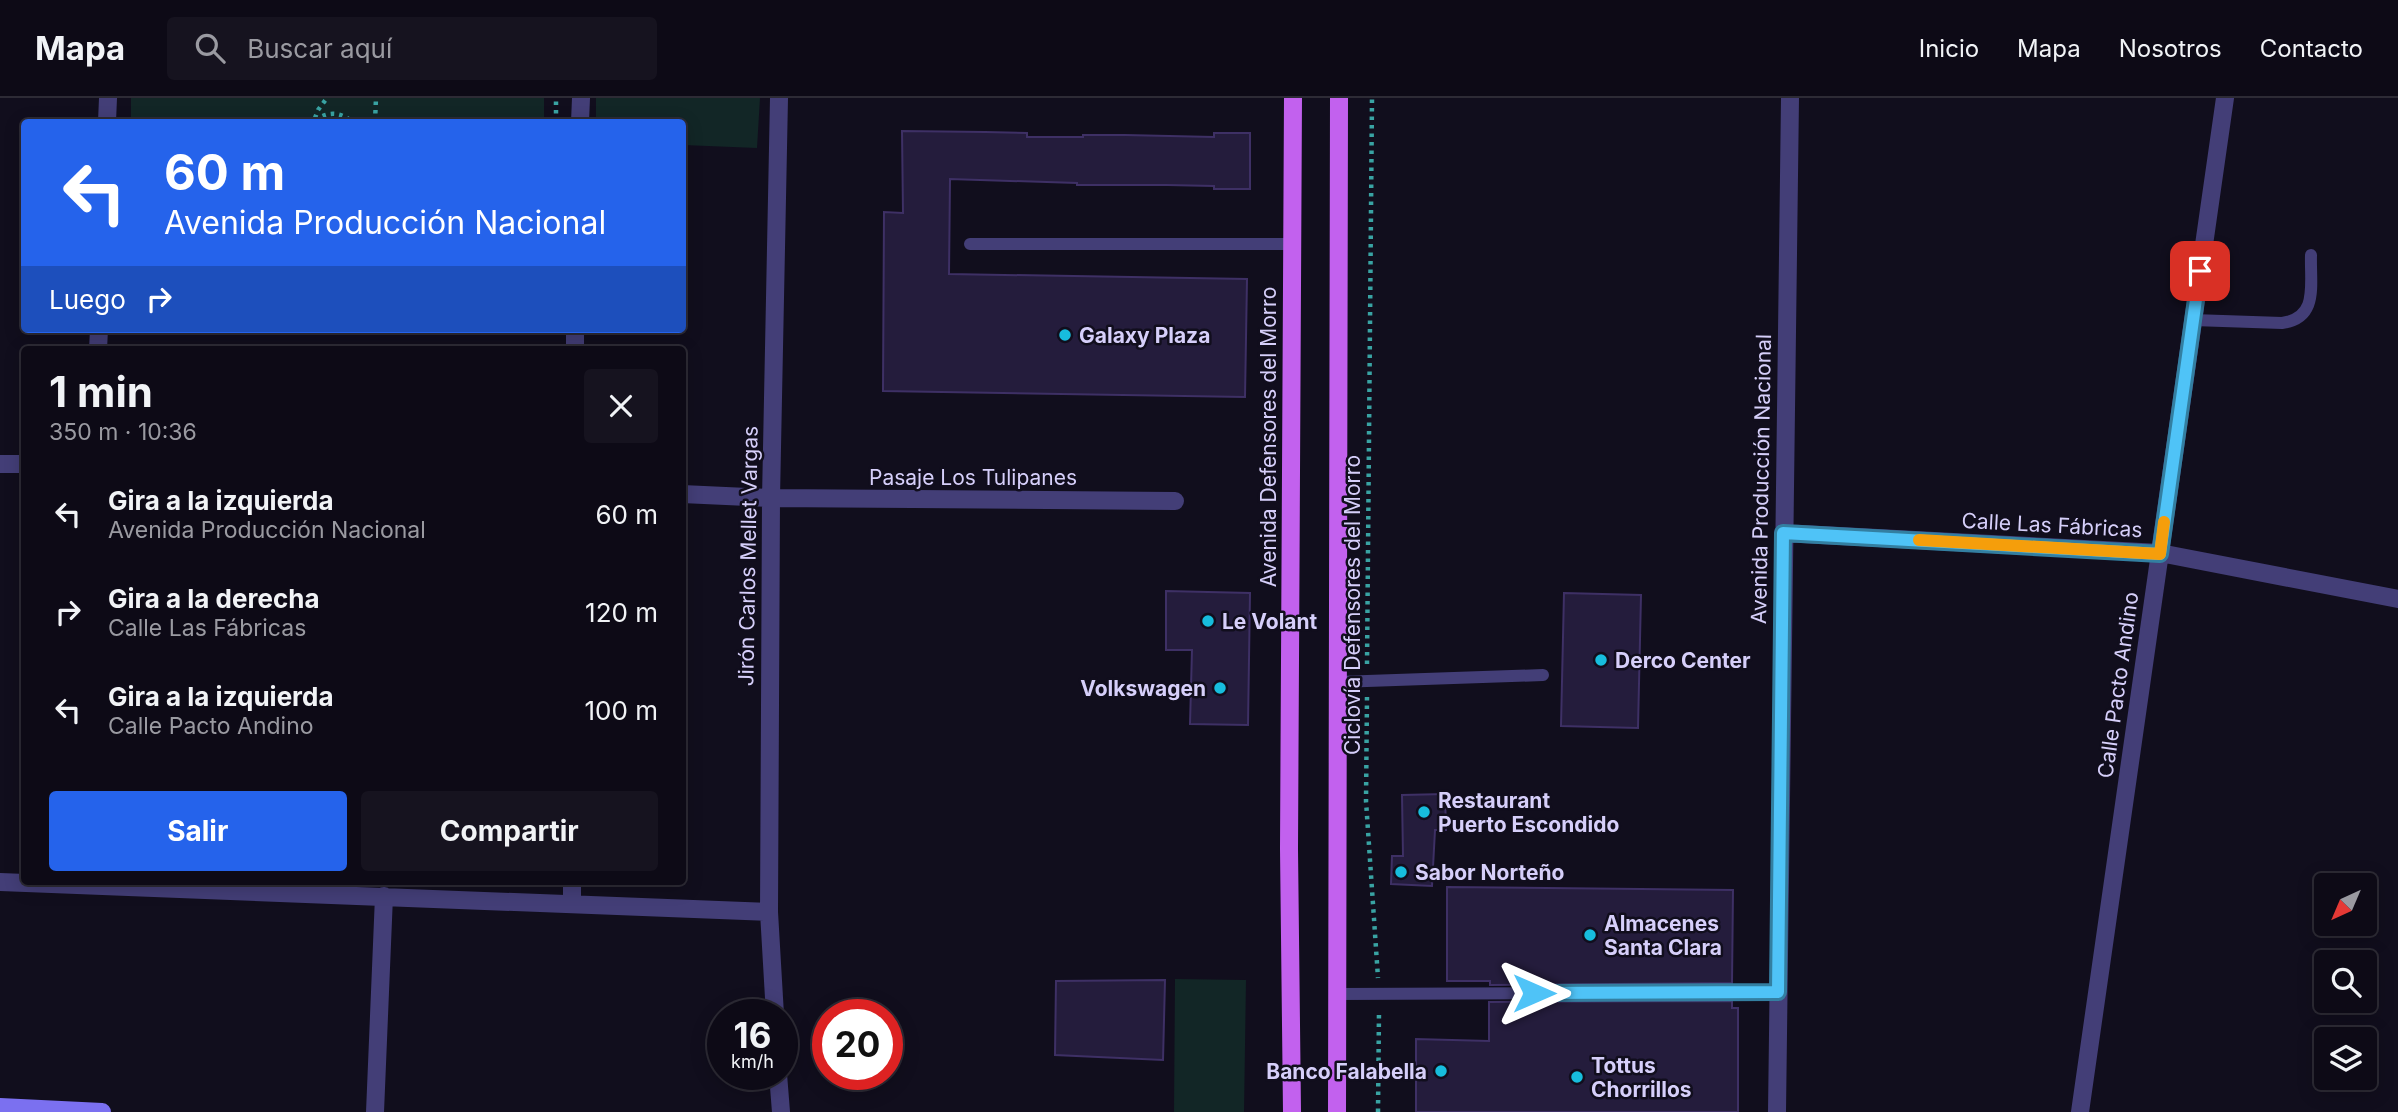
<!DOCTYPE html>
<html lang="es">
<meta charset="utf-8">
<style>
:root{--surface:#0d0a16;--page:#16131f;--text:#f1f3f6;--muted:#9a9aa1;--line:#2d2b35;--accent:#2563eb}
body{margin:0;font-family:Inter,sans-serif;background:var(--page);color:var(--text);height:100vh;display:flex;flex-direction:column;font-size:26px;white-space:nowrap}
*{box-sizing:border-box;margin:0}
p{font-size:23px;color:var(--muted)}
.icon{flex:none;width:38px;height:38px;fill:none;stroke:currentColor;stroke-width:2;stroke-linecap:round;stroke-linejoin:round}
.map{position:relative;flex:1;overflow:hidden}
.side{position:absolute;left:21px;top:248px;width:665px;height:539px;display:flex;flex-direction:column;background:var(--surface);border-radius:7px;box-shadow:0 4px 18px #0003,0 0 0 2px var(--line)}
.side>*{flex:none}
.banner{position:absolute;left:21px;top:21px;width:665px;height:214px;border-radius:7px;box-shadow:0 4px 18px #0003,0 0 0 2px var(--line);background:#2563eb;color:#fff;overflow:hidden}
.needle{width:46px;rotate:224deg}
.tools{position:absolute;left:2314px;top:775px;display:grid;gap:14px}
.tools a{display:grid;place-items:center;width:63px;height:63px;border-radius:7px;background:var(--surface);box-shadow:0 4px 18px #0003,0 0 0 2px var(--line);font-size:35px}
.speed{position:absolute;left:707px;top:901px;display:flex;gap:14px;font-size:35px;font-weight:700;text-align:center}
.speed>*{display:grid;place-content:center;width:91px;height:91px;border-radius:50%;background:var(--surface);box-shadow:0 4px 18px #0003,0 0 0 2px var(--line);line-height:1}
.speed small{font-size:18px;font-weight:400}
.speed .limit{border:10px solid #d22;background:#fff;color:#111}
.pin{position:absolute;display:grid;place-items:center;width:60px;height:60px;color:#fff;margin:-30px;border-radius:14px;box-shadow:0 4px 10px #0006}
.me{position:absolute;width:77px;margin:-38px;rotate:90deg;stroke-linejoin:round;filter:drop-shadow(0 0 5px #0008)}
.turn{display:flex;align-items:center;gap:24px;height:147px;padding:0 28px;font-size:32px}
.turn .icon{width:91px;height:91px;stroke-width:2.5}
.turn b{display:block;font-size:49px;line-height:60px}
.then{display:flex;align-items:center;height:66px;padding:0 28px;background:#0003;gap:14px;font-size:26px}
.round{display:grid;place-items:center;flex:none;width:74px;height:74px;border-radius:7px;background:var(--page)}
.summary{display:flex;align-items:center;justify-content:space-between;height:119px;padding:0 28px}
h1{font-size:42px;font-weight:700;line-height:52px}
.cta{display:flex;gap:14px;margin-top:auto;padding:14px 28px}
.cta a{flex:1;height:80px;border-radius:7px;background:var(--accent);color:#fff;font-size:28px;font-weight:700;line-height:80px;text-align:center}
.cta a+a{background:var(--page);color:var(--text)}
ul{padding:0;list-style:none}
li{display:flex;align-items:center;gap:21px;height:98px;padding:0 28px}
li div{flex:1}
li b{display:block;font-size:26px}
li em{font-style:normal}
header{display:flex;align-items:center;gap:42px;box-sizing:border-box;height:98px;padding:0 35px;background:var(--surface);border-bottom:2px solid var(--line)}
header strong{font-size:33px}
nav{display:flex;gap:38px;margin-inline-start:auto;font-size:24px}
.search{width:490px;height:63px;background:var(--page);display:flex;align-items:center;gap:18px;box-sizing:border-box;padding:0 24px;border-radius:7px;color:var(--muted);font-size:26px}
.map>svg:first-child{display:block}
</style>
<header>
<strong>Mapa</strong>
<div class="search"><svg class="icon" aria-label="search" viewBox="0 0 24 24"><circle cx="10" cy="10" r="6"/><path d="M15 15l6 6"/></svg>Buscar aquí</div>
<nav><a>Inicio</a><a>Mapa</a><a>Nosotros</a><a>Contacto</a></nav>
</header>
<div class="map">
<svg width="2398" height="1014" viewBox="0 0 2398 1014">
<rect width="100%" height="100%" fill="#110e1d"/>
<path fill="#122626" d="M131,0H544V24H131Z
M596,0H760L757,50L683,47L682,24H596Z
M1175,881L1246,882L1244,1014H1174Z"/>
<path fill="#241c3c" stroke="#3e3065" stroke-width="2" d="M902,33L985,34L1027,35V39H1083V37H1125L1214,39V35H1250V91H1214V88L1167,87H1077V85L950,81L949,176L1247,181L1245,299L883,293L884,114L903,115Z
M1166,493L1250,495L1248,627L1190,626L1192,552H1166Z
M1564,495L1641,497L1638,630L1561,628Z
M1445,696L1446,732H1435L1432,788L1391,786L1392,758H1403L1402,697Z
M1447,789L1733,792L1732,885L1490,887V883H1447Z
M1165,882L1163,962L1055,957L1056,883Z
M1732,903V910H1738V1014H1416V941L1489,943V904Z"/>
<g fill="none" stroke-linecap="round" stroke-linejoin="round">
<path stroke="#39a3a3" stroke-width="4.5" stroke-dasharray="3.5 5" stroke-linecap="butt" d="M315,20L318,12L327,0
M315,22C329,13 340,14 353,24
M375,24L376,0
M556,24V0
M1367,566L1372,0
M1367,599L1366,703L1378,880
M1378,1014L1379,913"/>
<path stroke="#433e77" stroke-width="12" d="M970,146H1292
M2193,222L2282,225C2319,220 2310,187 2311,157
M1338,584L1543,577
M1337,896L1778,894"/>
<path stroke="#433e77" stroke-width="18" d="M107,24L108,0
M580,24L581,0
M98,252L99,231
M575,252V231
M0,366H24
M682,396L771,400L1175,403
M1783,435L2160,455L2398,501
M0,784L769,814
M572,805V784
M775,917L769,814L771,400L779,0
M778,976L781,1014
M375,1014L384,798
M1777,1014L1790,0
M2080,1014L2225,0"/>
<path stroke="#7b70f0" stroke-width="18" d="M0,1009L102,1014"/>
<path stroke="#c261ee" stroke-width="18" d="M1292,1014L1289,751L1293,0
M1337,1014L1339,0"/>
</g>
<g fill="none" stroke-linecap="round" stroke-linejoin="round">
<defs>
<path id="route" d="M1534,895L1778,894L1783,435L2160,456L2200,173"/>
</defs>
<use href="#route" stroke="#337fa1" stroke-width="18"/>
<use href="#route" stroke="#4fc3f7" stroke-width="12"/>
<path stroke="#f59e0b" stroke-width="12" d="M1919,442L2160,456L2164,424"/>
</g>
<g fill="#17bddd" stroke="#110e1d" stroke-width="2.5">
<circle cx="1065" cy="237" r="7"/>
<circle cx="1208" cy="523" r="7"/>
<circle cx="1601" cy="562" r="7"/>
<circle cx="1220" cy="590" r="7"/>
<circle cx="1424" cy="714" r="7"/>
<circle cx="1401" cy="774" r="7"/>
<circle cx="1590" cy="837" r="7"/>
<circle cx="1441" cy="973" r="7"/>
<circle cx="1577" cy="979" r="7"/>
</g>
<g text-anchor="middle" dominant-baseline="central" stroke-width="5" stroke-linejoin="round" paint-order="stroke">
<g font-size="21" font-weight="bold" fill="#d6cffa" stroke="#110e1d" text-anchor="start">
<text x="1079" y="237">Galaxy Plaza</text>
<text x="1222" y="523">Le Volant</text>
<text x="1615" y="562">Derco Center</text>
<text x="1206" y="590" text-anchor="end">Volkswagen</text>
<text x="1438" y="702">Restaurant<tspan x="1438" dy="24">Puerto Escondido</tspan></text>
<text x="1415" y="774">Sabor Norteño</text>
<text x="1604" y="825">Almacenes<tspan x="1604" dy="24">Santa Clara</tspan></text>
<text x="1591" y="967">Tottus<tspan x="1591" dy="24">Chorrillos</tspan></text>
<text x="1427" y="973" text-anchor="end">Banco Falabella</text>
</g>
<g font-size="21" fill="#d6cffa" stroke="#110e1d">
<text transform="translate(1268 339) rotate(-90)">Avenida Defensores del Morro</text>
<text x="973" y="379">Pasaje Los Tulipanes</text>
<text transform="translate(1761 381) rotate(-89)">Avenida Producción Nacional</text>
<text transform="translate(2052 427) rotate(3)">Calle Las Fábricas</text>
<text transform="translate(748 458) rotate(-89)">Jirón Carlos Mellet Vargas</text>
<text transform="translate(1352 507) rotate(-90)">Ciclovía Defensores del Morro</text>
<text transform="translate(2118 587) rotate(-82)">Calle Pacto Andino</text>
</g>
</g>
</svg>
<div class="tools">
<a><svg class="needle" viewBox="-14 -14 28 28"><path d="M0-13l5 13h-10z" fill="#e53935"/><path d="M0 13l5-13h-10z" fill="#9a9aa1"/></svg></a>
<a><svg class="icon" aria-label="search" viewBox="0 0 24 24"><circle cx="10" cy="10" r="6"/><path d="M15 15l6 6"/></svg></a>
<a><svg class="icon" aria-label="layers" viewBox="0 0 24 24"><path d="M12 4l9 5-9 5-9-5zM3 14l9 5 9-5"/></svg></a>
</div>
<div class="speed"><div>16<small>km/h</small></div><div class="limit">20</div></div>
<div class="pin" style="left:2200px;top:173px;background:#d93025"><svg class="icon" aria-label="arrive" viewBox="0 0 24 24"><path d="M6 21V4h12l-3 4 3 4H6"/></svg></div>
<svg class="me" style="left:1534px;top:895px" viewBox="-20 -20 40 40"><path d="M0-17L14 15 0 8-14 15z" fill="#4fc3f7" stroke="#fff" stroke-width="4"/></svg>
<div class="banner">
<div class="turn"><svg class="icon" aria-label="left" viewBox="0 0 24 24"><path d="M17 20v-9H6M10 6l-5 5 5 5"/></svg><div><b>60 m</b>Avenida Producción Nacional</div></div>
<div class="then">Luego<svg class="icon" aria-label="right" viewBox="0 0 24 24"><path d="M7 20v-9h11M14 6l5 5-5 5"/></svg></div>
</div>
<section class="side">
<div class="summary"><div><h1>1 min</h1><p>350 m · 10:36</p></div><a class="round"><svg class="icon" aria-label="close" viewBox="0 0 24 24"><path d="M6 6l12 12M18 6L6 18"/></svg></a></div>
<ul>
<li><svg class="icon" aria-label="left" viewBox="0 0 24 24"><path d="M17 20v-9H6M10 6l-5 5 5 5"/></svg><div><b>Gira a la izquierda</b><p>Avenida Producción Nacional</p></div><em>60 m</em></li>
<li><svg class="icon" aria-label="right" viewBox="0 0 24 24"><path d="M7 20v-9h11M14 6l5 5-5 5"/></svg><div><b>Gira a la derecha</b><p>Calle Las Fábricas</p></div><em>120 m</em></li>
<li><svg class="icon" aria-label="left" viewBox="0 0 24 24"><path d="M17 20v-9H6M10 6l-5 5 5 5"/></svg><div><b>Gira a la izquierda</b><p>Calle Pacto Andino</p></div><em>100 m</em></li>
</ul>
<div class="cta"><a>Salir</a><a>Compartir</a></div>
</section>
</div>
